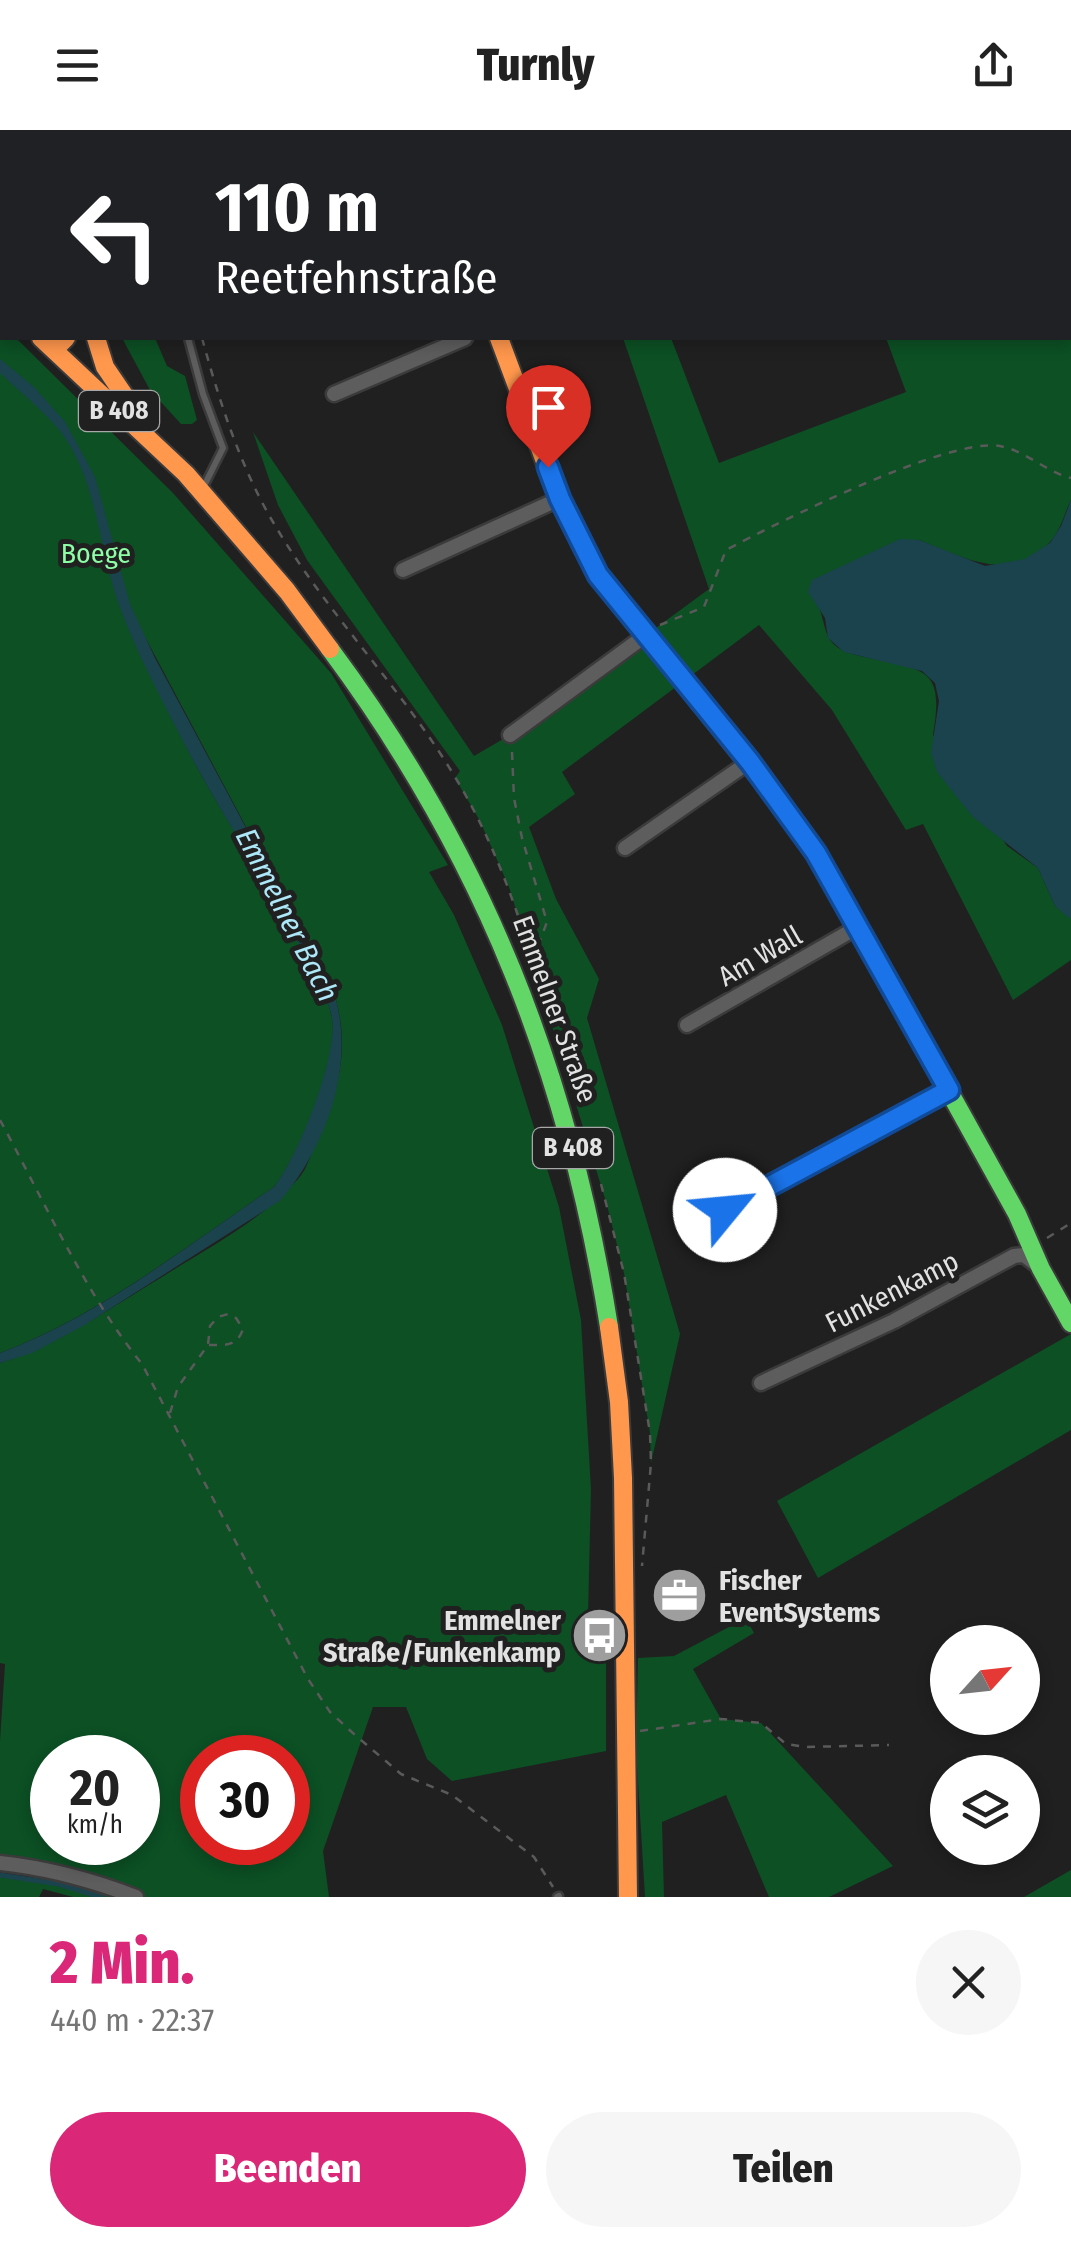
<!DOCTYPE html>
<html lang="de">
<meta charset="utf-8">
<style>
:root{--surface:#fff;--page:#f6f6f6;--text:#222;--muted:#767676;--accent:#db2777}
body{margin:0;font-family:"Fira Sans Condensed",sans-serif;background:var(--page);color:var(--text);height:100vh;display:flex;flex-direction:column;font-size:38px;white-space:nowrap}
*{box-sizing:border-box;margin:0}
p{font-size:32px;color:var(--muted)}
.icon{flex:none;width:55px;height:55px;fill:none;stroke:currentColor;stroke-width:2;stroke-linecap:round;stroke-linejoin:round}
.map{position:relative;height:1767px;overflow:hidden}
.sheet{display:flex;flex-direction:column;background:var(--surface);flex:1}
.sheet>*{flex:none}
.guide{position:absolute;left:0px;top:0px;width:1072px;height:210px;box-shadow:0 5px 15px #0003;background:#202124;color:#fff;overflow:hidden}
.needle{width:65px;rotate:63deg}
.tools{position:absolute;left:930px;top:1495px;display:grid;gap:20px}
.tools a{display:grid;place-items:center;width:110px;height:110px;border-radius:50%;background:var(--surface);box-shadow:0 5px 15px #0003;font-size:50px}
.speed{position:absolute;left:30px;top:1605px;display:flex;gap:20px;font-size:50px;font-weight:700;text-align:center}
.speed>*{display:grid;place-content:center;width:130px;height:130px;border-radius:50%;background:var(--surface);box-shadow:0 5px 15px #0003;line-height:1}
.speed small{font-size:25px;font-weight:400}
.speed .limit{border:15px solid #d22;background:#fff;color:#111}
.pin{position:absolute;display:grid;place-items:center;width:85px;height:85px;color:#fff;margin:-102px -42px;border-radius:50% 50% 50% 0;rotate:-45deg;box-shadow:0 0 10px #0007}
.pin .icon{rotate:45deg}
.me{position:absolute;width:110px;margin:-55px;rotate:62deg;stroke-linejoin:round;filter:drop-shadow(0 0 8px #0008)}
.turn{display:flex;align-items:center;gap:35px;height:210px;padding:0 50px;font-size:45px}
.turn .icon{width:130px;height:130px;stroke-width:2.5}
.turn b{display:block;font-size:70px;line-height:85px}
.round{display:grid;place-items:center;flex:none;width:105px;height:105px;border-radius:52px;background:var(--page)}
.head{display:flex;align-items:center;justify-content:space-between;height:170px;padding:0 50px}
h1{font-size:60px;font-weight:800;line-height:75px;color:var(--accent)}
.primary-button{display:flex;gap:20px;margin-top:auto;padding:20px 50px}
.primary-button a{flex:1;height:115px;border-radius:60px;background:var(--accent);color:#fff;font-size:40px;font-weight:800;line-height:115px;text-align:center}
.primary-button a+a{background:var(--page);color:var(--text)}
header{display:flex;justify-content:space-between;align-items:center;height:130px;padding:0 50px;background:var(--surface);font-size:45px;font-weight:800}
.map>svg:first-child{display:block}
</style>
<header><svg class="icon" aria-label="menu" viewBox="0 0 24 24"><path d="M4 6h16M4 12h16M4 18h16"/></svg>Turnly<svg class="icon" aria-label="share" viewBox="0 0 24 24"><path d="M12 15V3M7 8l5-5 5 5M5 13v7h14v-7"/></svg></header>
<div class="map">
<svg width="1071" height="1767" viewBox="0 0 1071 1767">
<rect width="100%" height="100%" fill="#212021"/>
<path fill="#0c5024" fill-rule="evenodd" d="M0,0H134L2,2V150Z
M1071,97V370C1064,384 1061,400 1050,412C1011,455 962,427 919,410L817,473C823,484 824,501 830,510C839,522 852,524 865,527C924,541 945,535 933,605L1007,716L1038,738L1055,776L1071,787V830L1013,870L923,694L906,700L832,580L759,495L562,642L575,664L529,697L556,769L599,849L587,888L680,1204L651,1333L650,1303L624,1143L607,1075L509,757L480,691L455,648L460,641L307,430L278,375L253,302L474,626L510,605L709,459L623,208H671L719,333L906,262L886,208H1070Z
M0,195L2,208H15L20,212L173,363L331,543L448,735L429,742L454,785L502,895L559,1077L581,1190L591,1359L588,1486H592L591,1510L602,1511L606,1529V1621L452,1651L427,1629L406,1577H373L323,1721L329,1767H73L43,1759L39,1767H0V1745L45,1751L49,1741L0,1733V1611L5,1534L0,1533V1233C59,1214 109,1179 162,1147C209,1117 261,1091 298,1049C308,1038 312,1020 318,1007C340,956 351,915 333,860L145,507C157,544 168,579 185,614C209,663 241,710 269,758C288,793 325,850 332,888C339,927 299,1027 274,1057C186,1116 99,1186 0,1223ZM52,1628H138V1712H52ZM202,1628H288V1712H202Z
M122,208H155L167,236L185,246L197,290L192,294H181L150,260Z
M1071,1204V1300L818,1448L777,1371Z
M746,1488L754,1503L693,1539L721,1589L761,1593L893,1736L829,1767H769L726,1665L662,1692L664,1767H645L636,1619L638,1528L674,1526Z
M1071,1740V1767H1024Z"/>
<path fill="#1a434d" d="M0,229L34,257L65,292L95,347L130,474L155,528L333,860C357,931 328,1014 281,1070L83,1196L32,1223L0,1233V1223C100,1186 186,1116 274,1057C298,1027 338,927 332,888C328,866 315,846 305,826C269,753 222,687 185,615C162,569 135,521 118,472C99,418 96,346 60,301C43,280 20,262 0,243Z
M1071,370V787L1069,788L1055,776L1038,738L973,687L937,642L931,623L939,571L935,553L922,541L844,522L828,508L825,488L808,462L812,450L900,409L919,410L985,436L1025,429L1050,413L1061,396Z"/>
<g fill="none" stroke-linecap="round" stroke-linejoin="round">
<path stroke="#1a434d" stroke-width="5" d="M0,1745L59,1754L101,1767"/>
<defs>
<path id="lane" d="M188,208L203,264L223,318L204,356
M557,1767L559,1766"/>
<path id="street" d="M494,2L497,0
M334,264L465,208
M403,440L559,369
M510,605L646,505
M625,718L749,632
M687,895L856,798
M725,1080L949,959
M761,1253L894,1191L1014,1126L1024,1125L1037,1135
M0,1733C47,1738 92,1750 136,1767"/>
<path id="fast" d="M0,172L2,174
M330,519C484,726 569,944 609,1197
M777,669L817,723L1017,1084L1041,1139L1071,1193"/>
<path id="slow" d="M149,0V2
M41,208L186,344L287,461L330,519
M96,208L105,237L139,287
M499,208L559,369L598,445L777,669
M54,220L66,208
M609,1197L619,1272L623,1348L628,1767"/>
</defs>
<use href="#lane" stroke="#3c3b3c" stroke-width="11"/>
<use href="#street" stroke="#3c3b3c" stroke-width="19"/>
<use href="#fast" stroke="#3c3b3c" stroke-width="22"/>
<use href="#slow" stroke="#3c3b3c" stroke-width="22"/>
<path stroke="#5a5a5a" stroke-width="2.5" stroke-dasharray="8 8" stroke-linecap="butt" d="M173,2V0
M202,208C219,270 240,336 273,392C326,483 404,560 458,652C496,716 519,784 540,856
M660,495L704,477L726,420C777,393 948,307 1000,316C1026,321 1046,342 1071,348
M512,622L514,668L522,708L547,792L534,826
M0,990C43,1069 86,1165 142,1234L308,1549L330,1582L355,1605L401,1644L452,1665L534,1727L553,1757
M601,1054L624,1143L650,1303L651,1333L642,1436
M1047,1108L1071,1093
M170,1283L178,1257L208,1215L210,1196L218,1187L228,1184L236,1188L243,1199C237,1217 225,1215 208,1215
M640,1601L721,1589L761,1593L786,1614L806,1617L889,1615"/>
<use href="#lane" stroke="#5d5d5d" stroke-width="6"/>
<use href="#street" stroke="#5d5d5d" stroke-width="14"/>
<use href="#fast" stroke="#63d668" stroke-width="18"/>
<use href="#slow" stroke="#ff974d" stroke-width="18"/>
</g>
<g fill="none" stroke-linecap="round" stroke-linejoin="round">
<defs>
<path id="route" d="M548,337L560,369L598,445L750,632L816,723L949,960L725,1080"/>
</defs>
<use href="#route" stroke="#114b97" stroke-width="25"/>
<use href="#route" stroke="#1a73e8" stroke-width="18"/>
</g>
<defs>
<symbol id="office-disc" viewBox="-11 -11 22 22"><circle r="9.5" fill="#9f9e9f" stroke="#212021"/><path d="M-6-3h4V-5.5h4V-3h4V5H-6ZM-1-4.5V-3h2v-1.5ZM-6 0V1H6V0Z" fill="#fff"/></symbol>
<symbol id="bus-disc" viewBox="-11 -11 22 22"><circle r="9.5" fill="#9f9e9f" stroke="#212021"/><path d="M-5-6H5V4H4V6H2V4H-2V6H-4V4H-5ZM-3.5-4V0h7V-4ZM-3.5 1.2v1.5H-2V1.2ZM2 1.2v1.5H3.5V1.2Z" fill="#fff"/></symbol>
</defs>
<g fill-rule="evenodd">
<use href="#office-disc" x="648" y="1434" width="63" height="63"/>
<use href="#bus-disc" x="568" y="1474" width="63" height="63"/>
</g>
<g text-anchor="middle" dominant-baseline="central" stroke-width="10" stroke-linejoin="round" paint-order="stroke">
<g fill="#212021" stroke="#a9a8a9" stroke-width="2.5">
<rect x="79" y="261" width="80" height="40" rx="8"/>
<rect x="533" y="998" width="80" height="40" rx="8"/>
</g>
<g font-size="25" font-weight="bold" fill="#e3e2e3">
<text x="119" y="281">B 408</text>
<text x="573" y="1018">B 408</text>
</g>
<g font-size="28" fill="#8dfea5" stroke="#212021">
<text x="96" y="423">Boege</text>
</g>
<g font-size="28" fill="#e3e2e3" stroke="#212021">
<text transform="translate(760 826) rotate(-30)">Am Wall</text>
<text transform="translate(555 879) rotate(70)">Emmelner Straße</text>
<text transform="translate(892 1162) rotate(-27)">Funkenkamp</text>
</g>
<g font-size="28" font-weight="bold" fill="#e3e2e3" stroke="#212021" text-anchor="start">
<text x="719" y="1450">Fischer<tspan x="719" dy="32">EventSystems</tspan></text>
<text x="561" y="1490" text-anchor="end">Emmelner<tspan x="561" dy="32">Straße/Funkenkamp</tspan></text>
</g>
<g font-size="30" font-style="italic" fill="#ade8f9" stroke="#212021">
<text transform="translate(287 785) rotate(63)">Emmelner Bach</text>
</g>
</g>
</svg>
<div class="tools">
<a><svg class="needle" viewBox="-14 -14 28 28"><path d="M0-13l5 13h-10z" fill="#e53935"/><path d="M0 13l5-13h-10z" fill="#767676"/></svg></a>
<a><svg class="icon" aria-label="layers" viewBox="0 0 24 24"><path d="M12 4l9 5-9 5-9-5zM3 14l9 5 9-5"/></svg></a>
</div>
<div class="speed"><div>20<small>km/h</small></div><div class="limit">30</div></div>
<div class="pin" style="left:548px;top:337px;background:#d93025"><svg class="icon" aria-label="arrive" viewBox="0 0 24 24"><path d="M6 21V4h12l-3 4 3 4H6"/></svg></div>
<svg class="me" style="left:725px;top:1080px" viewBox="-20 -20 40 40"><circle r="19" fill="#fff"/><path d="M0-13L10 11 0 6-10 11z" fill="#1a73e8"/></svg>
<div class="guide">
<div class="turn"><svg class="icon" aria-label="left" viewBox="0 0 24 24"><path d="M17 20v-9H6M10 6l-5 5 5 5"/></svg><div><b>110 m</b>Reetfehnstraße</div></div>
</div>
</div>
<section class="sheet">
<div class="head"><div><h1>2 Min.</h1><p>440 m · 22:37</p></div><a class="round"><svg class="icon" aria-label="close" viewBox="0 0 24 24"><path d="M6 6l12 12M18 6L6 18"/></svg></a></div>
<div class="primary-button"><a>Beenden</a><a>Teilen</a></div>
</section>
